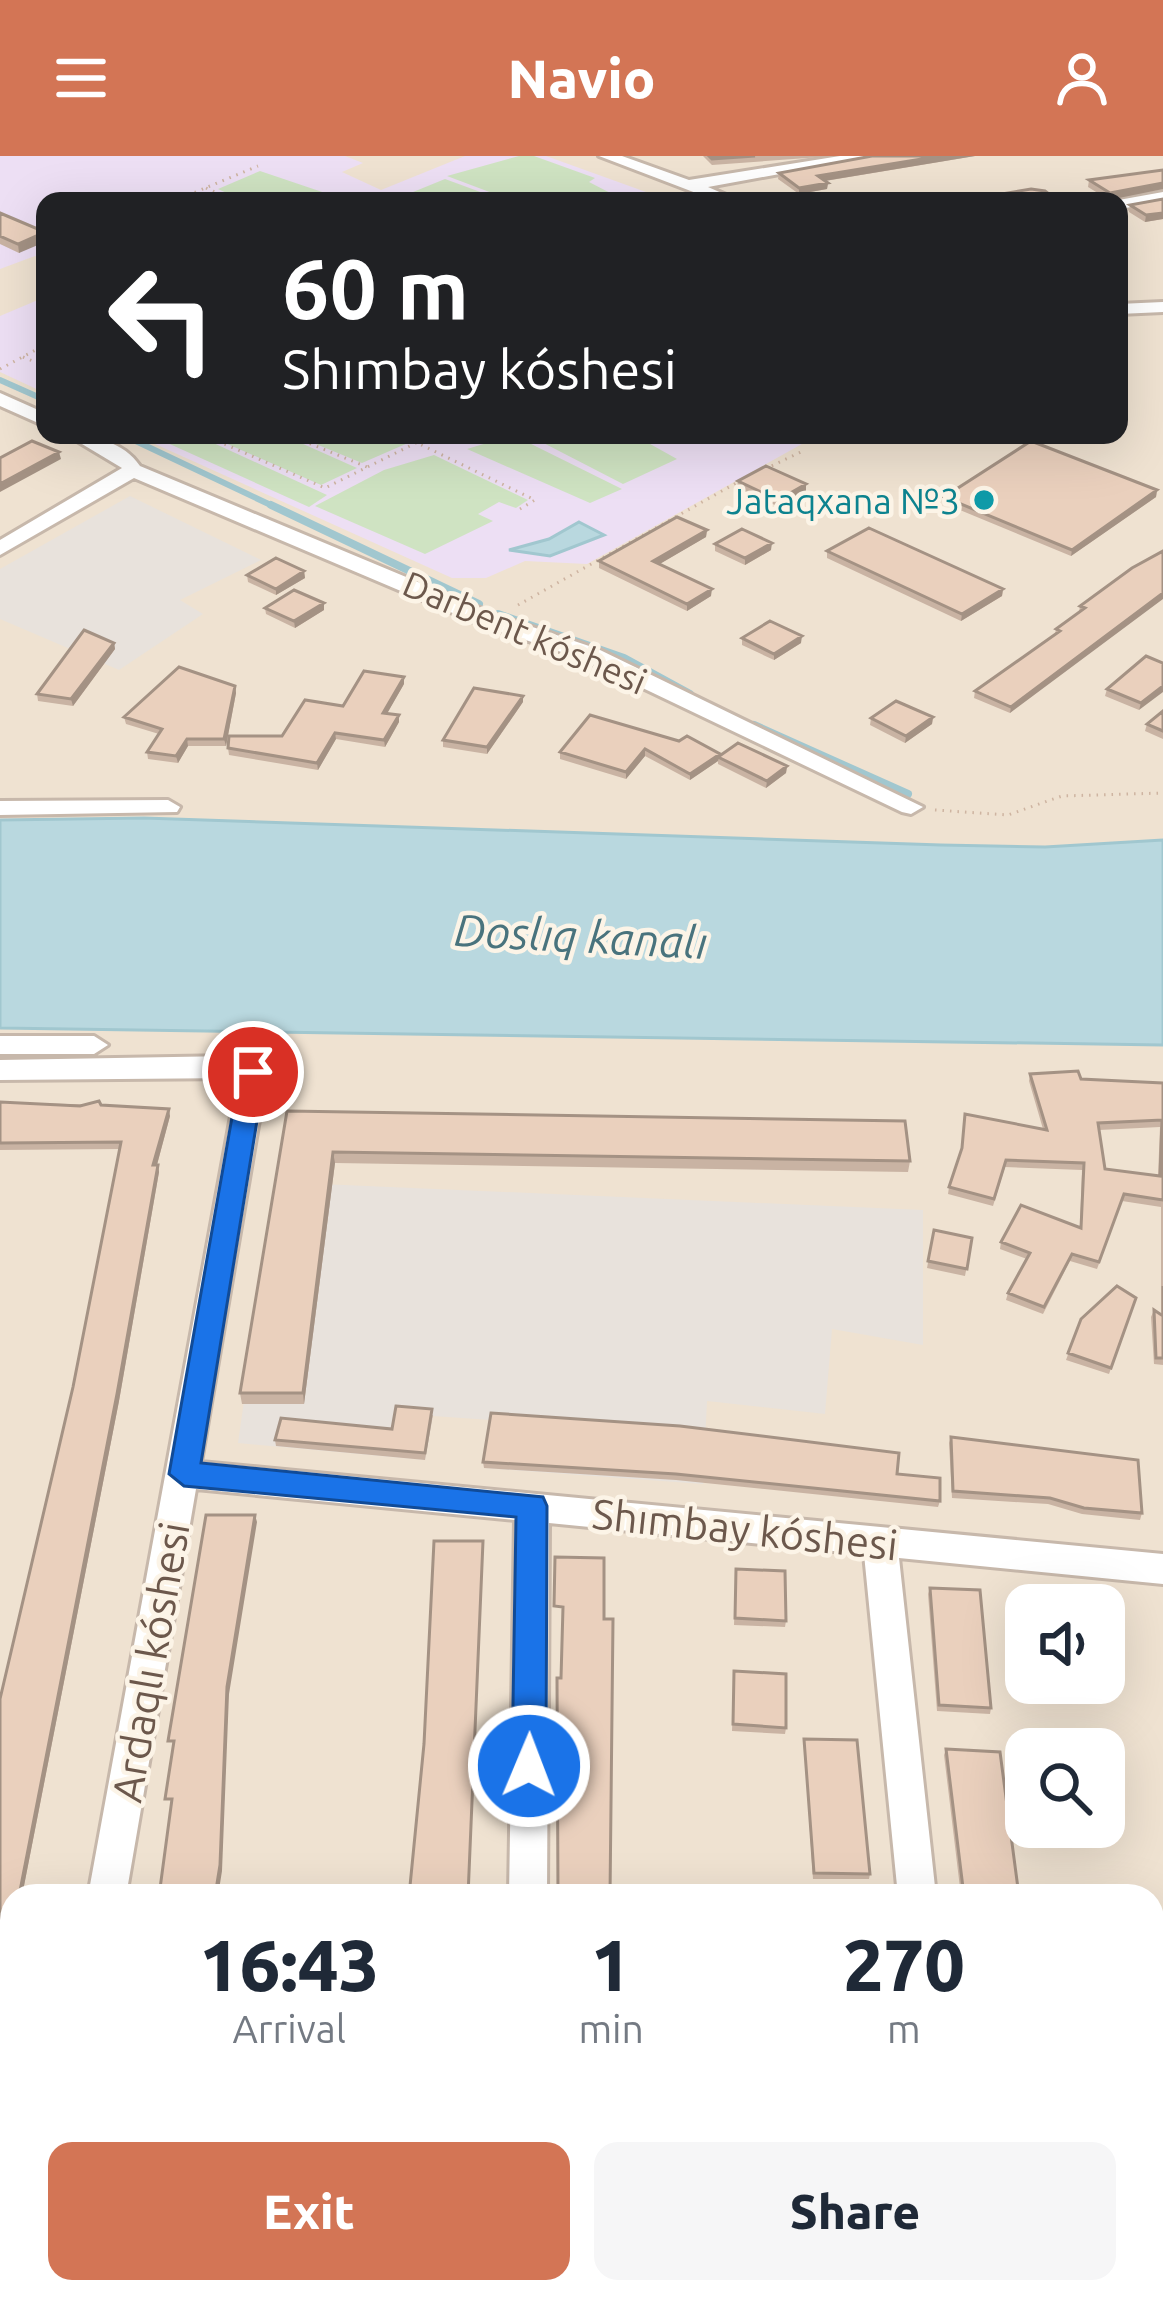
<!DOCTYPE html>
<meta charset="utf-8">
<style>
:root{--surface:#fff;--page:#f6f6f7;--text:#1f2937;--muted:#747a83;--accent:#d37555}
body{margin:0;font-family:Ubuntu,sans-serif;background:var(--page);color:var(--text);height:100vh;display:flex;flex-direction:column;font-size:45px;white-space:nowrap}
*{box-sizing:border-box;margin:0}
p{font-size:39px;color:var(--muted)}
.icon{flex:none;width:66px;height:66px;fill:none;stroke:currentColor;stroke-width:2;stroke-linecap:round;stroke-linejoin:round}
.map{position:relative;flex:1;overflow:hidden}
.sheet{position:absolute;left:0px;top:1728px;width:1164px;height:420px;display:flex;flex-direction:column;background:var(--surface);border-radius:36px 36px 0 0;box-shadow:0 12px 48px #0002}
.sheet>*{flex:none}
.hud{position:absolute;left:36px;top:36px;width:1092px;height:252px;border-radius:24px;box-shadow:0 12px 48px #0002;background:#202124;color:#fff;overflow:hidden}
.tools{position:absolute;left:1005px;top:1428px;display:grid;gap:24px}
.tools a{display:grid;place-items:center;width:120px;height:120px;border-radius:24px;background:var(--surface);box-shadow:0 12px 48px #0002;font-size:60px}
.pin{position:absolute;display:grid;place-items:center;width:102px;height:102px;color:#fff;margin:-51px;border:6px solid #fff;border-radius:50%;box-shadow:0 3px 12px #0007}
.me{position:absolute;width:132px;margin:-66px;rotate:1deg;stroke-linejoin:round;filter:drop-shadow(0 0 9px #0008)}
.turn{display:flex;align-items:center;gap:42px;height:252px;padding:0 48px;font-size:54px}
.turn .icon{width:156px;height:156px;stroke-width:2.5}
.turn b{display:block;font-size:84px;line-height:102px}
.eta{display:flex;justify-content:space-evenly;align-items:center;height:204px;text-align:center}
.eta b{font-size:72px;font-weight:800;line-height:84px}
.primary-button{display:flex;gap:24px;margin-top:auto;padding:24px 48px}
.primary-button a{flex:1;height:138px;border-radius:24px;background:var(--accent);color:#fff;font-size:48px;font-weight:800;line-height:138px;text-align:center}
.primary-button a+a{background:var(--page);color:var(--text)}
header{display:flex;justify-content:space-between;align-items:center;height:156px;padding:0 48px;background:var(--accent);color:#fff;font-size:54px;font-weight:800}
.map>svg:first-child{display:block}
</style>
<header><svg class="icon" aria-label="menu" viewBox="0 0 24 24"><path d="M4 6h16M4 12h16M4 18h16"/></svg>Navio<svg class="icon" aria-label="person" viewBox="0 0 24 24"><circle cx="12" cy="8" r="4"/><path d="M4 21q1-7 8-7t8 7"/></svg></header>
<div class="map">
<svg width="1163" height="2148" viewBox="0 0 1163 2148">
<rect width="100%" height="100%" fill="#f8f0e2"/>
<path fill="#efe2d1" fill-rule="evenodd" d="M0,0H1163V2148H0ZM45,45H1119V279H45ZM1026,1449H1104V1527H1026ZM1026,1593H1104V1671H1026ZM12,1740H1152V2136H12Z"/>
<path fill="#e8e2dc" d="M130,340L261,404L180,444L203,458L119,514L0,463V413Z
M275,1026L923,1054V1189L832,1173L825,1258L707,1245L703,1328L484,1312L490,1264L433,1260L425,1304L238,1287Z"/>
<path fill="#eddff4" d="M0,0H345L363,7L342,16L381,34L465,0H546L671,45H45V105L35,100L0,113Z
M45,141V237L0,216V160Z
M135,279H818L587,408L525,405L486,422H452Z"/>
<path fill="#cfe3c2" d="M519,0H534L595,22L589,26L622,43L513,45L447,20Z
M260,15L334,40L328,45H244L218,33Z
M445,23L505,45H391Z
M196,279L327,339L309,351L152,280Z
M207,279H283L357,312L321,329Z
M294,279H392L408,287L362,307Z
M528,279H634L677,303L623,328Z
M510,280L517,281L622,333L590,347L467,293Z
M434,299L528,344L516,352L499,346L478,358L493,365L425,398L315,350L384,314Z"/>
<path fill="#b9d8df" stroke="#a1c7cf" stroke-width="3" d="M579,366L604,379L550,400L509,394L549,383Z
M144,662L941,689L1045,691L1163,684V889L0,872V664Z"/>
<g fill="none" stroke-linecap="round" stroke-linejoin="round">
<path stroke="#a1c7cf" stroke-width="6" d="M0,224L45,244
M123,279L277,352"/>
<path stroke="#a1c7cf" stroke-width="8" d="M271,349L479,448
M498,458L624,502L690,538
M754,569L908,638"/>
<defs>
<path id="street" d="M599,0H622L689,24L840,0H878L708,31L740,45H717Z
M1163,36V46L1119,53V45H1113Z
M1163,146V156L1119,158V148Z
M0,237L45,257V270L0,250Z
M67,279C94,279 124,286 140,310L497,459L598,493L923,651L911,658L902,656L582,503L481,469L134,322L0,399V384L122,312Z
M168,644L180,651L177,656L0,659V645Z
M0,880H94L108,889L94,898H0Z
M231,900L263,910L267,917L201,1306L1163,1398V1428L899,1402L936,1740H898L864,1398L549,1367L547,1740H509L515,1364L196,1333L126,1740H88L238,922L0,924V904Z
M13,2136H57L55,2148H11Z
M501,2136H545V2148H501Z
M937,2136H981L982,2148H938Z"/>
</defs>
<use href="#street" stroke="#c7b8ab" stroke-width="6"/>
<path stroke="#ceb4a1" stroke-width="3" stroke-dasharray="1.5 6" stroke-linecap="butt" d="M206,32L235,45
M174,45L258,10
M23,201L45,210
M0,213L45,189
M204,279L325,332L432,279
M289,279L367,311
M401,279L535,344L520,353
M765,313L803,295
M518,449L738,326
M935,654L1008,659L1062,640L1163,637"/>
<use href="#street" fill="#fff" fill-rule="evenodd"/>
</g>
<path fill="#c9b3a3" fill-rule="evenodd" d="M703,0H835L712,9Z
M872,0H975L825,25L828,27L827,33L799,38L778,23L779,17Z
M1163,14V33L1109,44L1088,31L1089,24Z
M1163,43V63L1145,66L1129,56L1130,49Z
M0,57L45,76L19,97L0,88Z
M738,325L806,335L777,350L737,332Z
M1157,334L1156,341L1071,400L943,347L944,341Z
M707,374L706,381L659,408L711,440L687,455L599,412V405Z
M715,388L771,394L745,409L715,395Z
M827,395L1003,433L1002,440L961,465L827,402Z
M1163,395L1010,557L974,542L975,535L1055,479L1056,473L1079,456L1080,450Z
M304,415L305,422L276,439L248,426L247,419Z
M324,447V454L295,472L266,458L265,452Z
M742,482L801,487L774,504L742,489Z
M114,487L115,493L73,550L38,545L37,538Z
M1163,507L1139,554L1105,540L1107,533Z
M404,528L387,557L399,559V566L385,591L336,583L318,614L229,599L228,592L282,580L343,550Z
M235,530L236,537L226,590H188L178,607L148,603L147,596L159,578L126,568L124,561Z
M523,546L487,598L443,591V584Z
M1163,555V583L1145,575L1147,568Z
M590,559L720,598V600L787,610L786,617L766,632L718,608V605L690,624L645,600L626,623L560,603V596Z
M933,561L932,568L905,587L870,569L871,562Z
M1030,918L1081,923L1163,927V1209L1154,1208L1151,1161L1154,1154L1161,1159V1051L1122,1045L1097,1113L1070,1105L1043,1158L1006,1144L1008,1137L1027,1103L1000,1093L1001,1086L1080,1071L1082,1014L1005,1011L993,1050L948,1038L949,1031L1043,973L1029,925ZM1160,971L1158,1020L1105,1013L1099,974Z
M0,946L101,949L170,960L157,1009L159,1016L119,1245L22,1740H12V1793L0,1855V1543L73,1231L120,993L0,994Z
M287,955L910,1005L908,1016L335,1007L304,1248H242L240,1237Z
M934,1074L972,1082L965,1120L927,1112Z
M1136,1142L1109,1218L1066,1204L1081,1163Z
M433,1259L425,1304L276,1290L275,1284L392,1273Z
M951,1281L1142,1357L1140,1364L1082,1358L1048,1348L952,1342L949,1287Z
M483,1306L897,1318L940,1345L938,1351L676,1324L484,1312Z
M736,1413L786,1465L785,1471L734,1469Z
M930,1432L991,1552L990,1558L937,1555L928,1438Z
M734,1515L786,1572L785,1578L732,1575Z
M804,1583L870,1718L869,1723H813Z
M946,1593L1019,1740H961L944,1599Z"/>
<path fill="#a49284" d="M940,0H975L818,26V20Z
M828,27L827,33L799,38V32Z
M1163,27V33L1109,44L1110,37Z
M1163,57V63L1145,66L1146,59Z
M45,76V86L19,97L18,88Z
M59,296L61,303L0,336V328Z
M806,328V335L777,350L778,344Z
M1157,334L1156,341L1071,400L1072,394Z
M707,374L706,381L653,412V405Z
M772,387L771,394L745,409V402Z
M304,415L305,422L276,439V433Z
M712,433L711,440L687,455V448Z
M1003,433L1002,440L961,465L962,458Z
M1163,437V443L1010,557L1011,551Z
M324,447V454L295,472L294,465Z
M802,480L801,487L774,504V498Z
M114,487L115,493L73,550L71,543Z
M404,521V528L384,563L383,557Z
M235,530L236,537L226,590L224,583Z
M1163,530V536L1139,554L1141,547Z
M523,540V546L487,598V591Z
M399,559V566L385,591L384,584Z
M933,561L932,568L905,587L906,580Z
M335,577L336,583L318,614L317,607Z
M187,583L188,590L178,607L176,600Z
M645,593V600L626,623V616Z
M720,598L718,605L690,624V618Z
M787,610L786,617L766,632L767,625Z
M169,953L170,960L155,1016L153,1009Z
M333,996L335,1007L304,1248L303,1237Z
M158,1009L159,1016L119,1245L22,1740H19Z
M255,1359L257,1366L229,1538L222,1715L218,1740H215L227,1531Z
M12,1773V1793L0,1855V1834Z"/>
<path fill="#ead0bd" stroke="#a49284" stroke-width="3" fill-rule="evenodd" d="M709,0H755L712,3Z
M872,0H940L818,20L828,27L799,32L779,17Z
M1163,14V27L1110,37L1089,24Z
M1031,33L1045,35L1058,45H960Z
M1163,43V57L1146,59L1130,49Z
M0,57L45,76L18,88L0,80Z
M32,285L59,296L0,328V302Z
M1031,285L1157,334L1072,394L944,341Z
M766,310L806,328L778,344L738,325Z
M677,361L707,374L653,405L712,433L687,448L599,405Z
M869,372L1003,433L962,458L827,395Z
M742,373L772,387L745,402L715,388Z
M1163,395V437L1011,551L975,535L1060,475L1056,473L1085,452L1080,450L1132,412Z
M276,402L304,415L276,433L247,419Z
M294,434L324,447L294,465L265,452Z
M770,465L802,480L774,498L742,482Z
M84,474L114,487L71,543L37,538Z
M1146,500L1163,507V530L1141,547L1107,533Z
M179,511L235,530L224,583H187L176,600L147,596L162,573L124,561Z
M364,515L404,521L383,557L399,559L384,584L335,577L317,607L228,592L229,580H282L305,544L343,550Z
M474,532L523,540L487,591L443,584Z
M896,545L933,561L906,580L871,562Z
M1163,555V575L1147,568Z
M590,559L679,585L687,580L720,598L690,618L645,593L626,616L560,596Z
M738,587L787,610L767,625L718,601Z
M1078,915L1081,923L1163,927V1044L1124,1038L1099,1106L1072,1098L1044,1151L1008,1137L1030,1097L1001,1086L1021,1049L1081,1072L1084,1007L1006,1004L994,1043L949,1031L962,992L965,958L1047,974L1030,918ZM1162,964L1160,1020L1105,1013L1098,967Z
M99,945L101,949L169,953L153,1009H158L117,1238L19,1740H12V1773L0,1834V1543L73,1231L121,986L0,987V946L80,950Z
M287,955L905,965L910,1005L333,996L303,1237H240Z
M934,1074L972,1082L967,1113L928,1105Z
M1117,1130L1136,1142L1111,1212L1068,1197L1081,1163Z
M1163,1130V1202H1156L1154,1154L1163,1160Z
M396,1250L432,1253L425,1297L275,1284L281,1262L392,1273Z
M491,1257L680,1270L899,1297L897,1318L940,1322V1345L676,1318L483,1306Z
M951,1281L1138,1304L1142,1357L1084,1352L1050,1342L953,1335Z
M206,1359H255L227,1531L220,1709L215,1740H159L172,1643H165L174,1585H168Z
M434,1385H483L468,1740H409L424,1588Z
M555,1401L604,1402V1463H613L610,1740H558L557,1522H561L563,1451L554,1450Z
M736,1413L785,1415L786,1465L735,1462Z
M930,1432L980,1434L991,1552L939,1549Z
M734,1515L786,1518V1572L733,1568Z
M804,1583L857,1584L870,1718L814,1717Z
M946,1593L1000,1596L1019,1740H964Z
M737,1735H793V1740H737Z
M1025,2136H1088L1090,2148H1026Z"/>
<path fill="#1a73e8" stroke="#114b97" stroke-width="3" d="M253,908L265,916L201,1307L543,1341L547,1350L546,1610L541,1621L529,1625L517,1621L512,1610L516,1361L184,1330L169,1318L240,916Z"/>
<circle fill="#0f9aa8" stroke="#fcf4e7" stroke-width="4.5" cx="984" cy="344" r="12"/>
<g text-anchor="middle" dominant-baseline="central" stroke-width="9" stroke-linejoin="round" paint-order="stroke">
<g font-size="36" fill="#0d838f" stroke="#fcf4e7" text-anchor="end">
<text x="960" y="344">Jataqxana №3</text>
</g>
<g font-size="36" fill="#6c584c" stroke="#fcf4e7">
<text transform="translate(525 476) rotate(23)">Darbent kóshesi</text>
</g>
<g font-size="42" fill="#6c584c" stroke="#fcf4e7">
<text transform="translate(745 1373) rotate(6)">Shımbay kóshesi</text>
<text transform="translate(150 1506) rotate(-80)">Ardaqlı kóshesi</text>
</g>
<g font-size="45" font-style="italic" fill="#49737d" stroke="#fcf4e7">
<text transform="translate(581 780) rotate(3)">Doslıq kanalı</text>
</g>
</g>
</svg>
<div class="tools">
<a><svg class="icon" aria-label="sound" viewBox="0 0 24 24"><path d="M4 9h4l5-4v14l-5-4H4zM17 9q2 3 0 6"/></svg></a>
<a><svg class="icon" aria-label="search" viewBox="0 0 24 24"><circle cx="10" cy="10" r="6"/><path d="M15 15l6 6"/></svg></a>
</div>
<div class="pin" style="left:253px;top:916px;background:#d93025"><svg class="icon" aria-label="arrive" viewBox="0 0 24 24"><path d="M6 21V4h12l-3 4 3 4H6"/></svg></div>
<svg class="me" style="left:529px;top:1610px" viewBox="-20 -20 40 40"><circle r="17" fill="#1a73e8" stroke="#fff" stroke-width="3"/><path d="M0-11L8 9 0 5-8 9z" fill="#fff"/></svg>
<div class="hud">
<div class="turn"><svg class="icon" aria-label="left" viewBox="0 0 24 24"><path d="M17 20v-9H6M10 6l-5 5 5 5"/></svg><div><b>60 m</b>Shımbay kóshesi</div></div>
</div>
<section class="sheet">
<div class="eta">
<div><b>16:43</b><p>Arrival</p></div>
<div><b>1</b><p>min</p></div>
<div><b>270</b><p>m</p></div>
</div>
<div class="primary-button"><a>Exit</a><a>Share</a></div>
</section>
</div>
